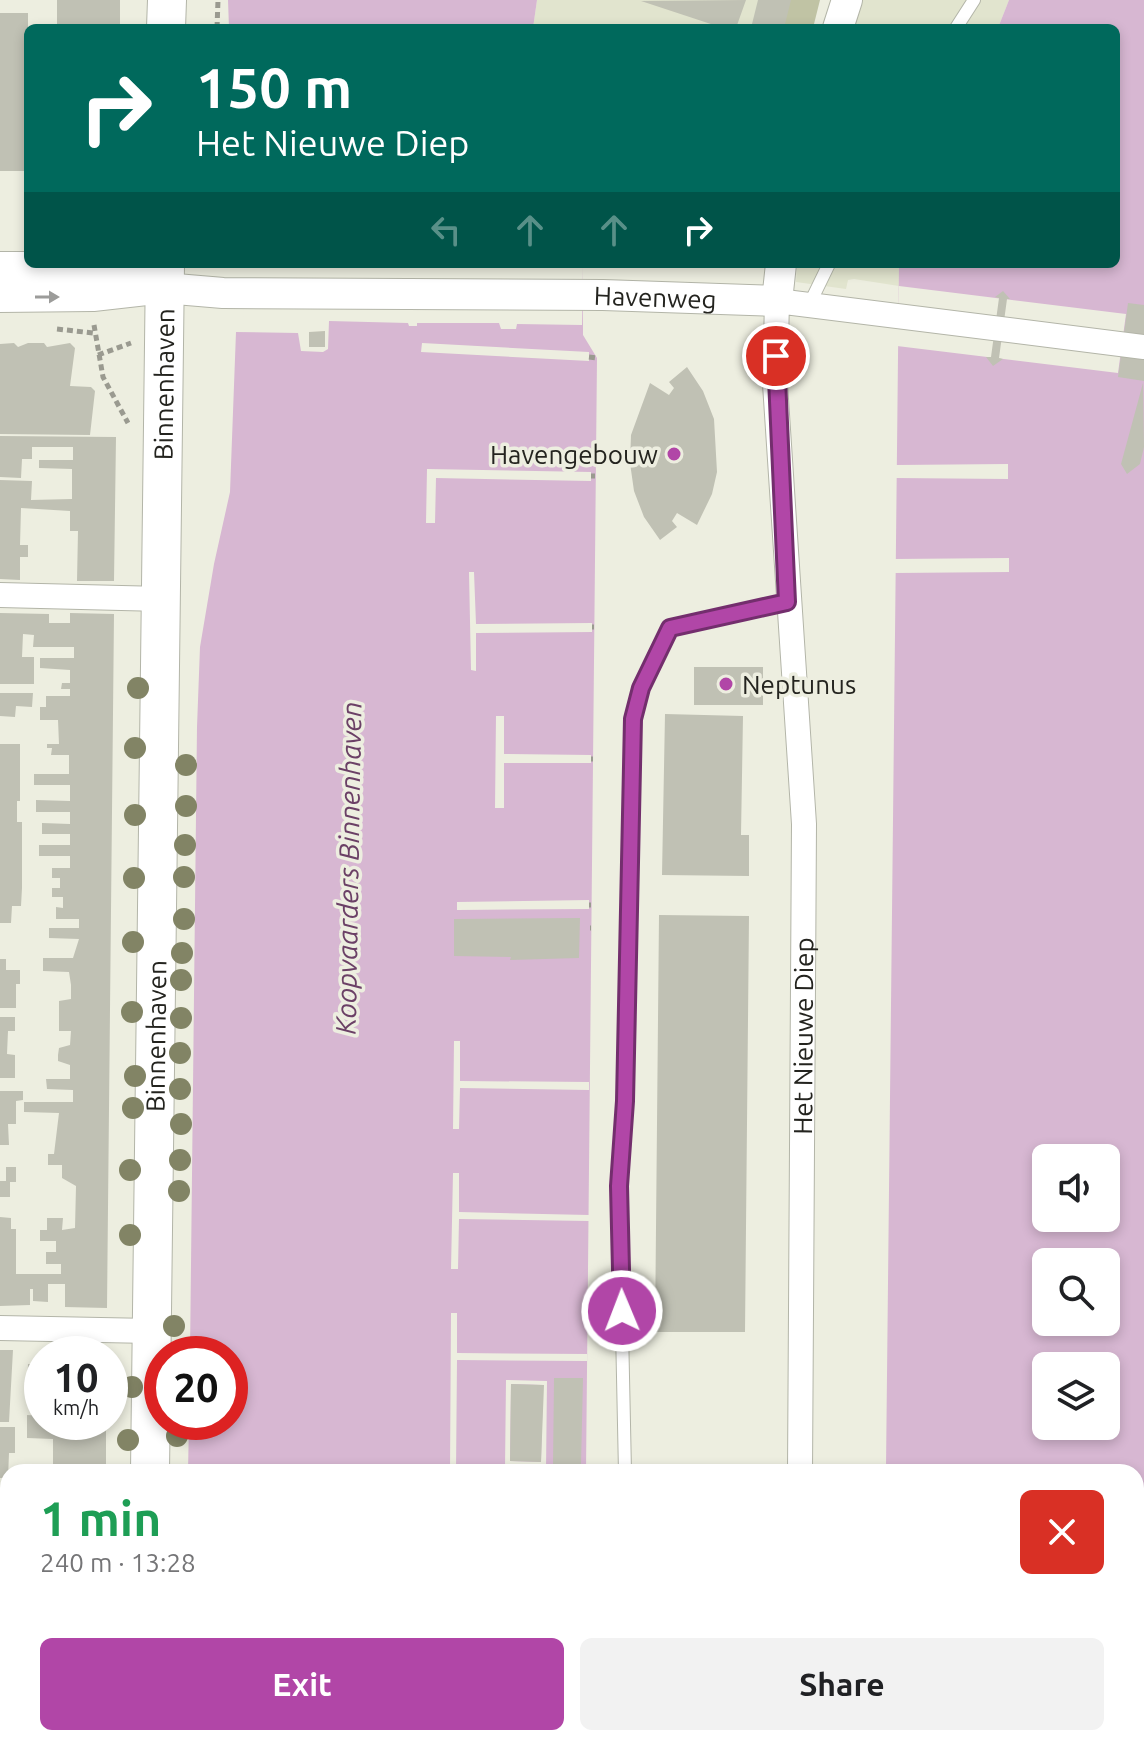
<!DOCTYPE html>
<meta charset="utf-8">
<style>
:root{--surface:#fff;--page:#f2f2f2;--text:#202124;--muted:#757577;--accent:#b146a7}
body{margin:0;font-family:Ubuntu,sans-serif;background:var(--page);color:var(--text);height:100vh;display:flex;flex-direction:column;font-size:30px;white-space:nowrap}
*{box-sizing:border-box;margin:0}
p{font-size:26px;color:var(--muted)}
.icon{flex:none;width:44px;height:44px;fill:none;stroke:currentColor;stroke-width:2;stroke-linecap:round;stroke-linejoin:round}
.map{position:relative;flex:1;overflow:hidden}
.details{position:absolute;left:0px;top:1464px;width:1144px;height:282px;display:flex;flex-direction:column;background:var(--surface);border-radius:24px 24px 0 0;box-shadow:0 4px 12px #0003}
.details>*{flex:none}
.hud{position:absolute;left:24px;top:24px;width:1096px;height:244px;border-radius:12px;box-shadow:0 4px 12px #0003;background:#00695c;color:#fff;overflow:hidden}
.controls{position:absolute;left:1032px;top:1144px;display:grid;gap:16px}
.controls a{display:grid;place-items:center;width:88px;height:88px;border-radius:12px;background:var(--surface);box-shadow:0 4px 12px #0003;font-size:40px}
.speed{position:absolute;left:24px;top:1336px;display:flex;gap:16px;font-size:40px;font-weight:700;text-align:center}
.speed>*{display:grid;place-content:center;width:104px;height:104px;border-radius:50%;background:var(--surface);box-shadow:0 4px 12px #0003;line-height:1}
.speed small{font-size:20px;font-weight:400}
.speed .limit{border:12px solid #d22;background:#fff;color:#111}
.pin{position:absolute;display:grid;place-items:center;width:68px;height:68px;color:#fff;margin:-34px;border:4px solid #fff;border-radius:50%;box-shadow:0 2px 8px #0007}
.me{position:absolute;width:88px;margin:-44px;rotate:359deg;stroke-linejoin:round;filter:drop-shadow(0 0 6px #0008)}
.turn{display:flex;align-items:center;gap:28px;height:168px;padding:0 40px;font-size:36px}
.turn .icon{width:104px;height:104px;stroke-width:2.5}
.turn b{display:block;font-size:56px;line-height:68px}
.lanes{display:flex;align-items:center;height:76px;padding:0 40px;background:#0003;justify-content:center;gap:40px;direction:ltr}
.lanes .off{opacity:.35}
.round{display:grid;place-items:center;flex:none;width:84px;height:84px;border-radius:12px;background:var(--page)}
.overview{display:flex;align-items:center;justify-content:space-between;height:136px;padding:0 40px}
h1{font-size:48px;font-weight:600;line-height:60px;color:#1e9e55}
.primary-button{display:flex;gap:16px;margin-top:auto;padding:16px 40px}
.primary-button a{flex:1;height:92px;border-radius:12px;background:var(--accent);color:#fff;font-size:32px;font-weight:600;line-height:92px;text-align:center}
.primary-button a+a{background:var(--page);color:var(--text)}
.map>svg:first-child{display:block}
</style>
<div class="map">
<svg width="1144" height="1745" viewBox="0 0 1144 1745">
<rect width="100%" height="100%" fill="#edeee0"/>
<path fill="#e1e4ce" d="M537,0H791L784,28H533Z
M862,0H1009L998,28H853Z
M797,264H899V286L854,279L848,280L846,289L796,282Z"/>
<path fill="#c0c3a4" d="M790,0H820L813,28H783Z"/>
<path fill="#d7b7d2" fill-rule="evenodd" d="M228,0H537L533,28H229Z
M1009,0H1144V1745H891V1738H1136V1472H890L886,1468L899,264H1116V28H998ZM1046,1158H1106V1218H1046ZM1046,1262H1106V1322H1046ZM1046,1366H1106V1426H1046Z
M249,264H583V335L597,358L586,1472H188L189,1422H230V1354H190L197,727L200,647L214,564L230,492L236,332L247,330Z
M184,1738H584V1745H184Z"/>
<path fill="#edeee0" fill-rule="evenodd" d="M245,264L583,266L582,325L517,324L516,329H501L499,323H417V326H409L408,323L329,321L328,349L323,352L301,351L298,333L236,332V328L243,327Z
M899,286L1126,314L1118,373L897,346Z
M422,343L589,352V361L421,352Z
M1008,464V479L896,478V465Z
M427,469L591,472V481L436,478L435,523H426Z
M1009,558V572L895,573V559Z
M469,572H474L476,624L592,623V632L476,633V671L471,670Z
M496,716H504V754L591,755V763H504V808H495Z
M589,900V909L457,910V902Z
M454,1041H460V1081L589,1082V1090L460,1088L459,1129H453Z
M453,1173H459V1212L589,1215V1221L459,1219L458,1269H451Z
M451,1313H457V1353L587,1354V1361L457,1360L456,1472H450Z
M506,1380L547,1381L546,1470L549,1465H581L585,1472H493V1469L505,1468ZM511,1384L543,1385L541,1462L510,1461Z"/>
<path fill="#c0c1b4" d="M57,0H120V28H57Z
M746,0L736,28H723L641,1Z
M758,0H791L784,28H751Z
M0,13H28V171H0Z
M1003,291L1010,299H1007L999,358L1003,359L993,366L986,357H991L999,298L995,297Z
M1128,303L1144,305V381L1118,377Z
M325,331V347H309V332Z
M14,343L18,347L28,343H44L47,347L70,343L75,348L70,386L91,387L95,391L90,435L0,434V344Z
M687,367L703,391L714,419L717,472L712,494L697,525L677,513L672,521L677,527L660,540L644,517L634,491L630,463L631,435L650,383L669,395L674,388L669,382Z
M1143,383L1144,447L1140,464L1127,474L1121,464Z
M0,436L116,437L114,581H77L78,531H70V511L21,508L20,545H28V557H20V580L0,579V480L32,481L31,500L72,499V469L39,468V460H73V447H32V459H22L21,478L0,477Z
M0,613L49,614V623H70V613L114,614L107,1308L65,1307V1284H48V1302L33,1301V1289H30V1305L0,1306V1217L11,1218V1229H16V1274H61V1264H46V1252H56V1241H40V1230H47V1218H63L62,1230L75,1228L76,1186L62,1178V1165H48V1154H54L59,1113L24,1112V1102H73V1090L47,1089L46,1079H70V1065L58,1061V1055L59,1048L70,1045L71,1031H59V1001L71,999V985L69,972L43,971V958H73L79,939L49,938V928H79V919H56V907L63,908V897H52V888H60V878H52V868H70V856H39V845H70V834H42V823L70,824V812H36V800L70,801V785H34V774H69V755H51L52,748H47V744H59L58,720H40V707H46V696H70V689H61L62,683H70V670L40,668V658H74V647H33L34,635L23,634L22,657H34V684H0Z
M694,667H763V705H694Z
M0,693H33L32,707L16,706L15,717L0,716Z
M665,714L743,716L741,835H749V876L662,875Z
M0,744H20V801H17V822H22V888L21,906H12L11,923H0Z
M659,915L749,916L745,1332H655Z
M580,918L579,958L510,960L511,957L454,956V919Z
M0,959H6V970H20V984H16V1008H0Z
M0,1017H15V1031H8L7,1054L15,1055V1078H0Z
M0,1091H23V1100L16,1101V1124H8L9,1145H0Z
M6,1167H16V1182H10V1197H0V1181H6Z
M0,1350H13L9,1422H0Z
M54,1350L106,1351V1354H54Z
M28,1364H42V1387H27Z
M554,1378H583L581,1465H553Z
M511,1384L544,1385L541,1462L510,1461Z
M27,1415L42,1416V1422H106V1472H26V1467H53V1439L27,1438Z
M0,1427H15V1453H9L8,1478H0Z
M0,1504H8V1632H0Z
M0,1637H8L10,1744H0Z
M51,1738H103V1745H51Z
M650,1738H762V1745H650Z"/>
<g fill="none" stroke-linecap="round" stroke-linejoin="round">
<defs>
<path id="service" d="M956,28L974,0
M810,303L829,264
M625,1472L619,1186L625,1101L633,719L641,688L670,628L787,602
M632,1745V1738"/>
<g id="minor">
<path d="M0,595L162,599"/>
<path d="M0,1328L151,1331"/>
<path id="s1" d="M800,1472L804,824L775,384L777,301L1144,347"/>
<path d="M798,1745V1738"/>
</g>
<g id="tertiary">
<path d="M838,28L847,0"/>
<path d="M0,267H95L151,284"/>
<path id="s2" d="M0,297L93,296L164,288L223,293L603,295L777,301L781,264"/>
</g>
<g id="primary">
<path d="M166,28L167,0"/>
<path id="s3" d="M150,1472L165,264"/>
<path d="M147,1745V1738"/>
</g>
</defs>
<use href="#service" stroke="#b3b5a8" stroke-width="14"/>
<use href="#minor" stroke="#b3b5a8" stroke-width="26"/>
<use href="#tertiary" stroke="#b3b5a8" stroke-width="32"/>
<use href="#primary" stroke="#b3b5a8" stroke-width="40"/>
<path stroke="#9a9a90" stroke-width="5" stroke-dasharray="6 4" stroke-linecap="butt" d="M217,28L218,0
M94,325L103,377L128,423
M57,329L93,333
M98,355L131,343
M589,357L597,358
M591,476H595
M592,627H594
M591,759H593
M589,905H591
M590,928H591
M561,1738V1745"/>
<use href="#service" stroke="#fff" stroke-width="12"/>
<use href="#minor" stroke="#fff" stroke-width="24"/>
<use href="#tertiary" stroke="#fff" stroke-width="30"/>
<use href="#primary" stroke="#fff" stroke-width="38"/>
</g>
<g fill="#828465">
<circle cx="138" cy="688" r="11"/>
<circle cx="135" cy="748" r="11"/>
<circle cx="186" cy="765" r="11"/>
<circle cx="186" cy="806" r="11"/>
<circle cx="135" cy="815" r="11"/>
<circle cx="185" cy="845" r="11"/>
<circle cx="184" cy="877" r="11"/>
<circle cx="134" cy="878" r="11"/>
<circle cx="184" cy="919" r="11"/>
<circle cx="133" cy="942" r="11"/>
<circle cx="182" cy="953" r="11"/>
<circle cx="181" cy="980" r="11"/>
<circle cx="132" cy="1012" r="11"/>
<circle cx="181" cy="1018" r="11"/>
<circle cx="180" cy="1053" r="11"/>
<circle cx="135" cy="1076" r="11"/>
<circle cx="180" cy="1089" r="11"/>
<circle cx="133" cy="1108" r="11"/>
<circle cx="181" cy="1124" r="11"/>
<circle cx="180" cy="1160" r="11"/>
<circle cx="130" cy="1170" r="11"/>
<circle cx="179" cy="1191" r="11"/>
<circle cx="130" cy="1235" r="11"/>
<circle cx="174" cy="1326" r="11"/>
<circle cx="132" cy="1387" r="11"/>
<circle cx="177" cy="1436" r="11"/>
<circle cx="128" cy="1440" r="11"/>
</g>
<defs><path id="oneway-solid" d="M-6-.8H1V-3.2L6.5 0L1 3.2V.8H-6Z" transform="scale(2)"/></defs>
<use fill="#9c9c9a" href="#oneway-solid" transform="translate(47 297)"/>
<g fill="none" stroke-linecap="round" stroke-linejoin="round">
<defs>
<path id="route" d="M622,1311L619,1186L625,1101L633,719L641,688L670,628L787,602L776,356"/>
</defs>
<use href="#route" stroke="#732e6d" stroke-width="20"/>
<use href="#route" stroke="#b146a7" stroke-width="14"/>
</g>
<g fill="#b146a7" stroke="#edeee0" stroke-width="3">
<circle cx="674" cy="454" r="8"/>
<circle cx="726" cy="684" r="8"/>
</g>
<g text-anchor="middle" dominant-baseline="central" stroke-width="7" stroke-linejoin="round" paint-order="stroke">
<g font-size="26" fill="#24241f" stroke="#edeee0">
<text stroke="none"><textPath href="#s2" startOffset="656">Havenweg</textPath></text>
<text stroke="none"><textPath href="#s3" startOffset="1088">Binnenhaven</textPath></text>
<text stroke="none"><textPath href="#s3" startOffset="436">Binnenhaven</textPath></text>
<text stroke="none"><textPath href="#s1" startOffset="436">Het Nieuwe Diep</textPath></text>
</g>
<g font-size="26" fill="#24241f" stroke="#edeee0" text-anchor="end">
<text x="658" y="454">Havengebouw</text>
<text x="742" y="684" text-anchor="start">Neptunus</text>
</g>
<g font-size="28" font-style="italic" fill="#6b4066" stroke="#edeee0">
<text transform="translate(348 868) rotate(-89)">Koopvaarders Binnenhaven</text>
</g>
</g>
</svg>
<div class="controls">
<a><svg class="icon" aria-label="sound" viewBox="0 0 24 24"><path d="M4 9h4l5-4v14l-5-4H4zM17 9q2 3 0 6"/></svg></a>
<a><svg class="icon" aria-label="search" viewBox="0 0 24 24"><circle cx="10" cy="10" r="6"/><path d="M15 15l6 6"/></svg></a>
<a><svg class="icon" aria-label="layers" viewBox="0 0 24 24"><path d="M12 4l9 5-9 5-9-5zM3 14l9 5 9-5"/></svg></a>
</div>
<div class="speed"><div>10<small>km/h</small></div><div class="limit">20</div></div>
<div class="pin" style="left:776px;top:356px;background:#d93025"><svg class="icon" aria-label="arrive" viewBox="0 0 24 24"><path d="M6 21V4h12l-3 4 3 4H6"/></svg></div>
<svg class="me" style="left:622px;top:1311px" viewBox="-20 -20 40 40"><circle r="17" fill="#b146a7" stroke="#fff" stroke-width="3"/><path d="M0-11L8 9 0 5-8 9z" fill="#fff"/></svg>
<div class="hud">
<div class="turn"><svg class="icon" aria-label="right" viewBox="0 0 24 24"><path d="M7 20v-9h11M14 6l5 5-5 5"/></svg><div><b>150 m</b>Het Nieuwe Diep</div></div>
<div class="lanes"><svg class="icon off" aria-label="left" viewBox="0 0 24 24"><path d="M17 20v-9H6M10 6l-5 5 5 5"/></svg><svg class="icon off" aria-label="ahead" viewBox="0 0 24 24"><path d="M12 20V5M6 11l6-6 6 6"/></svg><svg class="icon off" aria-label="ahead" viewBox="0 0 24 24"><path d="M12 20V5M6 11l6-6 6 6"/></svg><svg class="icon" aria-label="right" viewBox="0 0 24 24"><path d="M7 20v-9h11M14 6l5 5-5 5"/></svg></div>
</div>
<section class="details">
<div class="overview"><div><h1>1 min</h1><p>240 m · 13:28</p></div><a class="round" style="background:#d93025;color:#fff"><svg class="icon" aria-label="close" viewBox="0 0 24 24"><path d="M6 6l12 12M18 6L6 18"/></svg></a></div>
<div class="primary-button"><a>Exit</a><a>Share</a></div>
</section>
</div>
